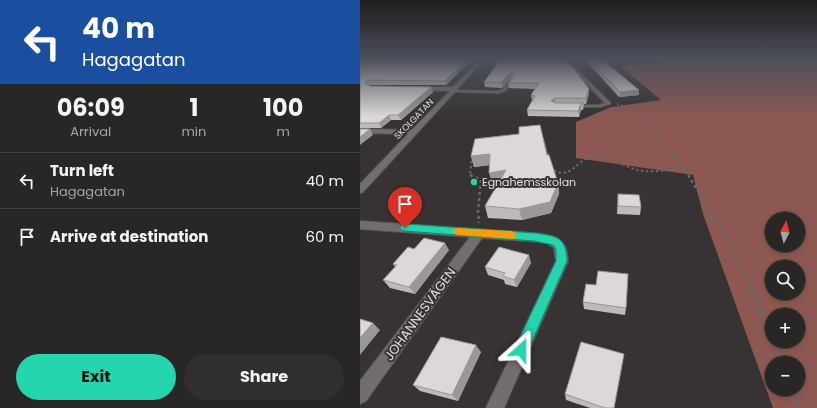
<!DOCTYPE html>
<meta charset="utf-8">
<style>
:root{--surface:#292626;--page:#312e2e;--text:#f1f3f6;--muted:#a5a5a7;--line:#454343;--accent:#24d5ae}
body{margin:0;font-family:Poppins,sans-serif;background:var(--page);color:var(--text);height:100vh;display:flex;flex-direction:column;font-size:15px;white-space:nowrap}
*{box-sizing:border-box;margin:0}
p{font-size:13px;color:var(--muted)}
.icon{flex:none;width:22px;height:22px;fill:none;stroke:currentColor;stroke-width:2;stroke-linecap:round;stroke-linejoin:round}
.map{position:relative;flex:1;overflow:hidden}
.panel{display:flex;flex-direction:column;background:var(--surface);width:360px}
.panel>*{flex:none}
.guide{background:#1a4fa0;color:#fff;overflow:hidden}
.needle{width:26px;rotate:6deg}
.buttons{position:absolute;left:405px;top:212px;display:grid;gap:8px}
.buttons a{display:grid;place-items:center;width:40px;height:40px;border-radius:50%;background:var(--surface);box-shadow:0 2px 6px #0003,0 0 0 1px var(--line);font-size:20px}
.pin{position:absolute;display:grid;place-items:center;width:34px;height:34px;color:#fff;margin:-41px -17px;border-radius:50% 50% 50% 0;rotate:-45deg;box-shadow:0 0 4px #0007}
.pin .icon{rotate:45deg}
.me{position:absolute;width:44px;margin:-22px;rotate:24deg;stroke-linejoin:round;filter:drop-shadow(0 0 3px #0008)}
.turn{display:flex;align-items:center;gap:14px;height:84px;padding:0 16px;font-size:18px}
.turn .icon{width:52px;height:52px;stroke-width:2.5}
.turn b{display:block;font-size:28px;line-height:34px}
.eta{display:flex;justify-content:space-evenly;align-items:center;height:68px;text-align:center}
.eta b{font-size:24px;font-weight:700;line-height:28px}
.primary-button{display:flex;gap:8px;margin-top:auto;padding:8px 16px}
.primary-button a{flex:1;height:46px;border-radius:24px;background:var(--accent);color:#111;font-size:16px;font-weight:700;line-height:46px;text-align:center}
.primary-button a+a{background:var(--page);color:var(--text)}
ul{padding:0;list-style:none}
li{display:flex;align-items:center;gap:12px;height:56px;padding:0 16px;border-top:1px solid var(--line)}
li div{flex:1}
li b{display:block;font-size:15px}
li em{font-style:normal}
main{display:flex;flex:1;min-height:0}
.map>svg:first-child{display:block}
</style>
<main>
<section class="panel">
<div class="guide">
<div class="turn"><svg class="icon" aria-label="left" viewBox="0 0 24 24"><path d="M17 20v-9H6M10 6l-5 5 5 5"/></svg><div><b>40 m</b>Hagagatan</div></div>
</div>
<div class="eta">
<div><b>06:09</b><p>Arrival</p></div>
<div><b>1</b><p>min</p></div>
<div><b>100</b><p>m</p></div>
</div>
<ul>
<li><svg class="icon" aria-label="left" viewBox="0 0 24 24"><path d="M17 20v-9H6M10 6l-5 5 5 5"/></svg><div><b>Turn left</b><p>Hagagatan</p></div><em>40 m</em></li>
<li><svg class="icon" aria-label="arrive" viewBox="0 0 24 24"><path d="M6 21V4h12l-3 4 3 4H6"/></svg><div><b>Arrive at destination</b></div><em>60 m</em></li>
</ul>
<div class="primary-button"><a>Exit</a><a>Share</a></div>
</section>
<div class="map">
<svg width="457" height="408" viewBox="0 0 457 408">
<rect width="100%" height="100%" fill="#373333"/>
<path fill="#8d5851" fill-rule="evenodd" d="M301,60H457V408H413L343,214L333,175L216,158V122L251,107L301,100L260,66L300,63ZM412,219H438V245H412ZM412,267H438V293H412ZM412,315H438V341H412ZM412,363H438V389H412Z"/>
<g fill="none" stroke-linecap="round" stroke-linejoin="round">
<defs>
<path id="lane" d="M151,79L154,80L145,91L138,93L93,92L91,91L93,90L138,91L143,89Z
M248,102L250,103V104L240,107H215L213,106L215,105H239Z"/>
<path id="street" d="M120,60H124L3,192L0,193V184L48,134L0,133V129L52,130L90,91L58,90L55,88L56,87H93Z
M203,60H207L250,102V104H246Z
M0,221L174,233C194,235 208,238 208,261L144,408H126L196,261L194,248L187,243L180,242L122,238L6,401L0,404V381L110,237L0,229Z"/>
</defs>
<use href="#lane" stroke="#555252" stroke-width="2"/>
<use href="#street" stroke="#555252" stroke-width="2"/>
<path stroke="#6b6868" stroke-width="1.5" stroke-dasharray="2 2" stroke-linecap="butt" d="M257,104L287,111L295,128"/>
<path stroke="#6b6868" stroke-width="2" stroke-dasharray="2.5 2.5" stroke-linecap="butt" d="M295,127L300,142L324,168L329,176
M180,135L182,136L189,158
M112,156L110,175L112,176
M194,170C211,181 218,157 234,156C250,155 264,167 278,170C293,173 309,170 324,168"/>
<path stroke="#6b6868" stroke-width="2.5" stroke-dasharray="3 3" stroke-linecap="butt" d="M110,175L121,180L118,210L119,223
M328,175L366,236"/>
<path stroke="#6b6868" stroke-width="3" stroke-dasharray="4 4" stroke-linecap="butt" d="M365,235L375,251L401,312"/>
<path stroke="#6b6868" stroke-width="4" stroke-dasharray="5 5" stroke-linecap="butt" d="M401,311L412,337
M414,341L423,363
M433,389L441,408"/>
<use href="#lane" fill="#726e6e" fill-rule="evenodd"/>
<use href="#street" fill="#726e6e" fill-rule="evenodd"/>
</g>
<path fill="#bdbab9" d="M0,60H109L110,62L86,85H9L10,86L71,87L73,92L41,120H31L21,128H0Z
M137,60L229,94L226,104H224L223,110H221L219,117L168,116L167,110L172,100L171,95L175,89L149,88L148,83L152,78H151L142,88L125,87L124,82L136,66L135,62Z
M225,60H243L279,90V95L259,97Z
M187,155L198,183L199,194L191,213L162,220L128,218L125,206L139,183L132,184L129,165L114,167L111,156Z
M258,194L281,207L280,215L257,214Z
M54,249L89,250L55,294L30,288L23,280L35,267L33,264Z
M171,263L157,287L145,284L144,280L128,275L125,267Z
M223,302L266,308L265,315L224,309Z
M121,352L98,401L60,391L53,385Z
M205,394L254,408H230L206,400Z"/>
<path fill="#9a9796" d="M107,60H109L110,62L86,85L85,81Z
M151,72V78L142,88L141,82Z
M71,87L73,92L41,120L38,115Z
M229,89V94L226,104V98Z
M279,90V95L259,97L260,92Z
M195,98V104L191,101Z
M221,104V110L219,117L218,111Z
M29,115L31,120L21,128L19,123Z
M10,129L13,135L0,145V137Z
M130,154L132,165L114,167L111,156Z
M146,170L149,181L132,184L129,173Z
M198,183L199,194L191,213L162,220L159,209Z
M85,243L89,250L55,294L49,287Z
M169,255L171,263L157,287L154,280Z
M13,323L20,330L0,355V338Z
M116,345L121,352L98,401L92,395Z"/>
<path fill="#dcd8d7" stroke="#9a9796" d="M0,60H107L85,81L7,80L5,83L10,86L71,87L38,115H29L19,123H0Z
M137,60H205L215,70L229,89L226,98H195L191,101L195,103H224L223,104H221L218,111L167,110L175,96L171,95L179,83H148L154,76V73L151,72L141,82H124L139,62H135Z
M229,60H243L279,90L260,92Z
M180,125L187,155H189L198,183L190,202L159,209L125,206L146,170L129,173L130,154L111,156L115,139L159,134V127Z
M0,129H10L0,137Z
M258,194L279,195L281,207L258,206Z
M64,238L85,243L49,287L23,280L37,265L33,264L48,247L54,249Z
M139,247L169,255L154,280L143,276L145,273L125,267Z
M238,271L268,274L266,308L223,302L226,284L236,285Z
M0,319L13,323L0,338Z
M81,337L116,345L92,395L53,385Z
M221,342L264,354L254,408H245L205,394Z"/>
<linearGradient id="sky" x2="0" y2="1"><stop stop-color="#1e1c1c"/><stop offset="0.51" stop-color="#4d505b"/><stop offset="1" stop-color="#4d505b" stop-opacity="0"/></linearGradient>
<rect width="457" height="117" fill="url(#sky)"/>
<path fill="#24d5ae" stroke="#178a71" d="M45,224L174,233C196,236 206,236 207,261L166,355L161,357L156,355L154,350L196,261V249L193,245L174,241L45,231L41,230L40,228L41,225Z"/>
<path fill="#f59e0b" d="M98,228L152,231L155,233L157,235L155,238L152,239L98,235L94,234L93,231L94,229Z"/>
<circle fill="#24d5ae" stroke="#373333" stroke-width="1.5" cx="114" cy="182" r="4"/>
<g text-anchor="middle" dominant-baseline="central" stroke-width="4" stroke-linejoin="round" paint-order="stroke">
<g font-size="9" fill="#e1dfdf" stroke="#373333">
<text transform="translate(54 119) rotate(-46)">SKOLGATAN</text>
</g>
<g font-size="11" fill="#e1dfdf" stroke="#373333" text-anchor="start">
<text x="122" y="182">Egnahemsskolan</text>
</g>
<g font-size="13" fill="#e1dfdf" stroke="#373333">
<text transform="translate(60 314) rotate(-54)">JOHANNESVÄGEN</text>
</g>
</g>
</svg>
<div class="buttons">
<a><svg class="needle" viewBox="-14 -14 28 28"><path d="M0-13l5 13h-10z" fill="#e53935"/><path d="M0 13l5-13h-10z" fill="#a5a5a7"/></svg></a>
<a><svg class="icon" aria-label="search" viewBox="0 0 24 24"><circle cx="10" cy="10" r="6"/><path d="M15 15l6 6"/></svg></a>
<a>+</a>
<a>−</a>
</div>
<div class="pin" style="left:45px;top:228px;background:#d93025"><svg class="icon" aria-label="arrive" viewBox="0 0 24 24"><path d="M6 21V4h12l-3 4 3 4H6"/></svg></div>
<svg class="me" style="left:161px;top:350px" viewBox="-20 -20 40 40"><path d="M0-17L14 15 0 8-14 15z" fill="#24d5ae" stroke="#fff" stroke-width="4"/></svg>
</div>
</main>
